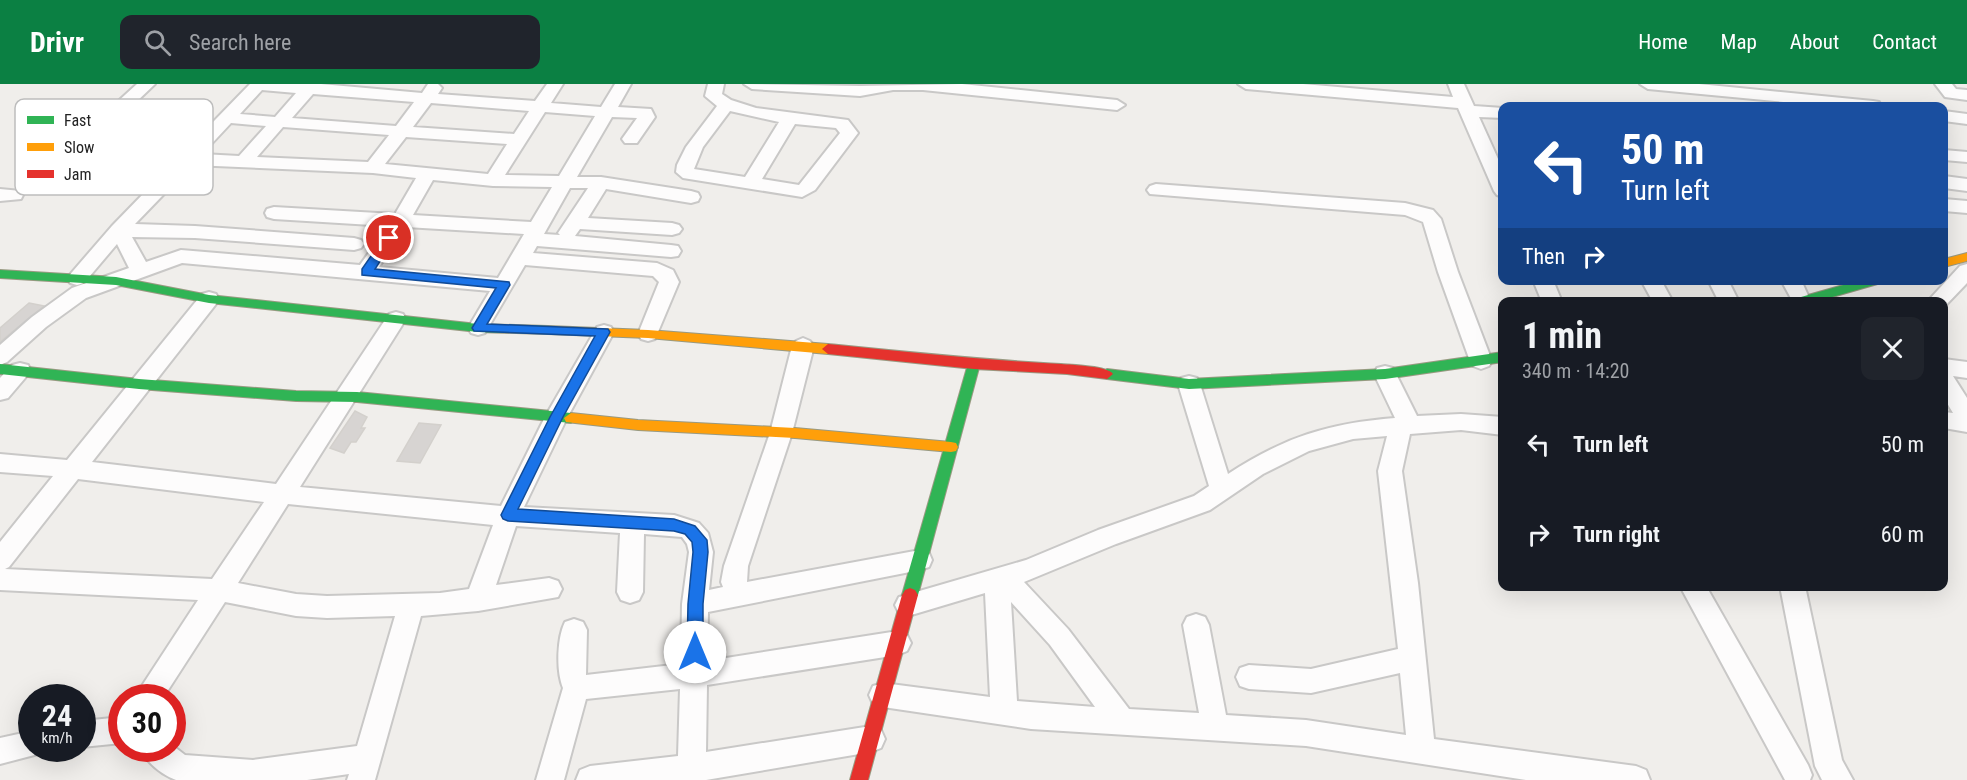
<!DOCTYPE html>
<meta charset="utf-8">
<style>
:root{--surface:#171b24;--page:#20242c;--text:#f1f3f6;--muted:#9ea1a6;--accent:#0b8043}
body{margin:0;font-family:"Roboto Condensed",sans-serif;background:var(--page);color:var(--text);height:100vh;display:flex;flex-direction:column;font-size:22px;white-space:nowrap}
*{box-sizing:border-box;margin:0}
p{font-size:20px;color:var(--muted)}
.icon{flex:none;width:33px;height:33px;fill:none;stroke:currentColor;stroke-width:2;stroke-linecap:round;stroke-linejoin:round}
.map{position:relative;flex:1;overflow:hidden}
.side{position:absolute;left:1498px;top:213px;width:450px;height:294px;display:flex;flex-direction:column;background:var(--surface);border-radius:12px;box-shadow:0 6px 24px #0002}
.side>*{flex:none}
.top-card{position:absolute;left:1498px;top:18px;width:450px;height:183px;border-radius:12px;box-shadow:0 6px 24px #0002;background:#1a4fa0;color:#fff;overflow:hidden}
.speed{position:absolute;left:18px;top:600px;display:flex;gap:12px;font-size:30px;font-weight:700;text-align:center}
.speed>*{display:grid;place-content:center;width:78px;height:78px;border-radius:50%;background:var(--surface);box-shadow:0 6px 24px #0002;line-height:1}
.speed small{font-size:15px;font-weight:400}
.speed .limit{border:9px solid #d22;background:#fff;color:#111}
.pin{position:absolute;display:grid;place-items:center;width:51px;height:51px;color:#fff;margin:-26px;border:3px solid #fff;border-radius:50%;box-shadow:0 2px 6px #0007}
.me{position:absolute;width:66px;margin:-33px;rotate:0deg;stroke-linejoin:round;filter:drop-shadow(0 0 4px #0008)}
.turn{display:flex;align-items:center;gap:21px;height:126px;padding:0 24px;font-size:27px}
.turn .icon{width:78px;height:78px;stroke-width:2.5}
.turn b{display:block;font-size:42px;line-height:51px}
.then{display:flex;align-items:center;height:57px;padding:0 24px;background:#0003;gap:12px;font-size:22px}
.round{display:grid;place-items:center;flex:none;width:63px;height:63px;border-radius:12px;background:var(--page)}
.headline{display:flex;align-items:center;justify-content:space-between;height:102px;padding:0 24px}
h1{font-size:36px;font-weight:700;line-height:45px}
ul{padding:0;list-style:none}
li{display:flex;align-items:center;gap:18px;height:90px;padding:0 24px}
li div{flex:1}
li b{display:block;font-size:22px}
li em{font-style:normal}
header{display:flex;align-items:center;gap:36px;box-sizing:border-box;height:84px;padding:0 30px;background:var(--accent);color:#fff}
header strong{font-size:28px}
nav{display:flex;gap:33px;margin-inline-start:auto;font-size:21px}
.search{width:420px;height:54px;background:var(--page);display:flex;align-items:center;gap:15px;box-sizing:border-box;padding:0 21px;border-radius:12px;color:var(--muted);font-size:22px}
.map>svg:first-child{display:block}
</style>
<header>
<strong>Drivr</strong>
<div class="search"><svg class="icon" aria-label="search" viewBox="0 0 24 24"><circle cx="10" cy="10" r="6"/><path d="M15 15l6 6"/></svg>Search here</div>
<nav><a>Home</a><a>Map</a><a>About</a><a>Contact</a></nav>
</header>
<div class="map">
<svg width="1967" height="696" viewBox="0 0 1967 696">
<rect width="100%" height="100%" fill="#f0eeeb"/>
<path fill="#d7d4d2" stroke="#d3d0cc" stroke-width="1.5" d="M29,219L44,222L0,258V244Z
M355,327L367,333L361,344H365L356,358H351L344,369L330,364Z
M419,339L441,341L420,379L397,377Z"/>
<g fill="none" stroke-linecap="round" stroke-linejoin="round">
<defs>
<path id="street" d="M137,0H155L92,60H80L77,56L80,52Z
M250,0H321L422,9L428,0H438L442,4L438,10L535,17L547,0H563L551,19L601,23L615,0H631L618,23L651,25L655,33L637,59H625L622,55L637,34L612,33L577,93H601L691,107L698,109L700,113L698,117L691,119L606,105L588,134L672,139L679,141L682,145L679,149L672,151L580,145L575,152L671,161L678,162L681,167L678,172L671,173L537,162L533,169L657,179L673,186L679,198L655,255L648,257L641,255L638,250L659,198L653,192L525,181L485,249L478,251L471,249L468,244L490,207L182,179L86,214L46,243L7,278L0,281V261L32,233L72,204L129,184L117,160L84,199L77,201L70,199L67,194L112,142ZM262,6L296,9L275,33L240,30ZM313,10L414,18L396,42L292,34ZM431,19L529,27L514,50L413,43ZM545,28L595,32L559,92L505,91ZM231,39L266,42L239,72L202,70ZM283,43L389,51L368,78L257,73ZM406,53L507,60L488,90L385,80ZM192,81L373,89L416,94L395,130L274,123L267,125L265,129L267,133L274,135L388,142L360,181L181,166L146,178L132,153L195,154L354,166L361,164L364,160L361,156L354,154L195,142L135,140ZM433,96L493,102L552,103L531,138L413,131ZM570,104H588L558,149L560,151L544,150ZM406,143L524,150L498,194L379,183Z
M708,0H724L722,10L731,16L756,24L848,36L858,49L815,106L802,113L683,94L676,88L677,81L686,63L717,22L705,12ZM730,27L779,38L745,93L694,85L703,63ZM795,40L836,44L840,49L799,101L762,95Z
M744,0L860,2L962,0L1117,16L1125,21L1117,26L923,6H893L860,12L752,5Z
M1238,0H1303L1453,13L1448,0H1464L1474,22L1503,24V34L1479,33L1503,86V113L1497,111L1494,107L1458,24L1246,5Z
M1640,0H1699L1873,17L1879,18L1881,22H1826L1648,5Z
M1935,0H1952L1956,5L1967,6V16L1945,13Z
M1944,27L1967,30V40L1944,37Z
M1944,66L1967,68V78L1944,76Z
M1944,92L1967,95V107L1944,104Z
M1156,100L1405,119L1433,126L1441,135L1458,188L1492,277L1489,282L1481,285L1473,282L1470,277L1438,188L1423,138L1405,131L1150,110L1147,106L1150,102Z
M0,105L21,107L23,111L21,115L0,117Z
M1944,115L1967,117V129L1944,127Z
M1967,180V199L1944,223V218H1927L1960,182Z
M1533,196H1553L1562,218H1542Z
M1641,196H1661L1673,218H1653Z
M1708,196H1728L1739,218H1719Z
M1781,196H1801L1811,218H1793Z
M209,208L216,210L219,215L216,220L92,378L276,400L389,230L396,228L403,230L406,235L300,403L501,422L545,333L597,243L604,241L611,243L614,248L567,334L524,423L674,431L699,439L708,449L713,468L709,506L723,503L721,498L724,482L770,349L792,262L796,257L803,254L810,257L814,262L792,349L748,482L747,498L920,466L929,469L932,476L929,483L920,486L708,528L707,577L898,547L907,551L911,559L907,567L898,571L707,601L706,668L871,642L881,646L885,655L881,664L871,668L706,696H576L580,686L590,682L678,672L680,605L586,615L564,696H536L563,604C556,587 557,554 565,538L574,535L583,538L587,546L586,591L681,580L682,520L689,468L687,460L682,453L644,450L643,508L639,516L630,519L621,516L617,508L620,449L516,442L496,501L549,494L558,497L562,505L558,513L478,527L421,532L375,696H347L349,690L307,696H176C162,691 146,678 140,664H172V661L185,671L253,676L357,662L395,532L327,534L296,532L225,518L163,614H134L198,516L0,506V458L53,392L0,388V370L67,376L202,210ZM78,395L264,418L212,495L5,485L9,483ZM288,420L493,441L469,505L440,509L327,512L296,510L238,499Z
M1944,275L1967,278V294L1953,292L1967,314V348L1944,344V328L1953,329L1944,314Z
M20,279L28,281L31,287L8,314L0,316V294L12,281Z
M1385,282L1393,284L1417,332L1461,330L1503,333V351L1461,346L1410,350L1402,387L1418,499L1434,655L1636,682L1646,686L1650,696H1526L1306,662L1031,645L883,623L873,620L869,611L873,602L883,599L990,613L985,509L908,532L899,529L895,521L899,513L1026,476L1098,446L1194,412L1209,402L1178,300L1181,294L1189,292L1197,294L1200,300L1228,390C1284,353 1330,339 1395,334L1374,290L1377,284ZM1387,352L1378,387L1398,565L1311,585L1249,581L1240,584L1236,593L1240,602L1249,605L1311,609L1400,589L1406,651L1306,636L1226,631L1209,541L1205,533L1196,530L1187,533L1183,541L1199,629L1129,625L1068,545L1024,498L1116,460L1210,426L1263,390L1309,367L1353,355ZM1011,518L1050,561L1095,623L1017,617Z
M1680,502H1706L1808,681L1812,691L1810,696H1785Z
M1780,502H1805L1842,676L1853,696H1822L1815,682Z
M122,633V659L82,663V637Z
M32,647V664H44L42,669L0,680V654Z"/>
<path id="fast" d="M0,186L116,193L209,211L478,240L548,242L554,246L548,250L478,248L209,219L116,201L0,194Z
M1861,196H1883L1881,199L1815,218H1792L1794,215Z
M1503,268V278L1385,295L1189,305L1107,295L1101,290L1107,285L1189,295L1385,285Z
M974,275L980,280L918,511L915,516L910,518L905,516L902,511L968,280Z
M0,280L139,295L296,307L357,308L571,329L578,334L571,339L357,318L296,317L139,305L0,290Z"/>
<path id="slow" d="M1967,169V177L1944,183V175Z
M548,242L648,246L828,260L834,265L828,270L648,254L548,250L542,246Z
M571,329L638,336L795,344L951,358L956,359L958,363L956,367L951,368L795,354L638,346L566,338L564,334Z"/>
<path id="jam" d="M828,260C906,268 983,276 1061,280C1072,281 1108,282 1113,290L1107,295L1067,290L974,285L828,270L822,265Z
M910,504L915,506L918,511L868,696H850L902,511L905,506Z"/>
</defs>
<use href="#street" stroke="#c9c8c7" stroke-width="4"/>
<use href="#fast" stroke="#999a82" stroke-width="2"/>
<use href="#slow" stroke="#999a82" stroke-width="2"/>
<use href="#jam" stroke="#999a82" stroke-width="2"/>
<use href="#street" fill="#fdfcfc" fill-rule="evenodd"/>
<use href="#fast" fill="#30b455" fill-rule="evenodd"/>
<use href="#slow" fill="#ff9f0a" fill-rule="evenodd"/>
<use href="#jam" fill="#e5322d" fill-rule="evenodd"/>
</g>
<path fill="#1a73e8" stroke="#114b97" stroke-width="1.5" d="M389,151L395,154L375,185L509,198L510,201L487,240L608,245L610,248L563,333L518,425L674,435L695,442L707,456L708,468L703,520V568L701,573L695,575L690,573L687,568L688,520L693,468L692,458L685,450L674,447L508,437L503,435L501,431L550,333L595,252L474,247L472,244L496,204L362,191V185L385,152Z"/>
<rect x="15" y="15" width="198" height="96" rx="9" fill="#fff" stroke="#bdbdbd" stroke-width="1.5"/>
<rect x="27" y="32" width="27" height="8" fill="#30b455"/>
<rect x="27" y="59" width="27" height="8" fill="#ff9f0a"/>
<rect x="27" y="86" width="27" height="8" fill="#e5322d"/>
<g font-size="16" fill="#222">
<text x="64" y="42">Fast</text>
<text x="64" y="69">Slow</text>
<text x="64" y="96">Jam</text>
</g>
</svg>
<div class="speed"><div>24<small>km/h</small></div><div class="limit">30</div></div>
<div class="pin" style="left:389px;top:154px;background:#d93025"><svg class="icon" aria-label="arrive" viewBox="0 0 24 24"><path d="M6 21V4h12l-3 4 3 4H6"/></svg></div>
<svg class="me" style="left:695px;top:568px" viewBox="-20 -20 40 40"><circle r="19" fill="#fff"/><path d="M0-13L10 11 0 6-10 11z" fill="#1a73e8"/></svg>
<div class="top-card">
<div class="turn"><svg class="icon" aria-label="left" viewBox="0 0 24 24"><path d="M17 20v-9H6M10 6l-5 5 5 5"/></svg><div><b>50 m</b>Turn left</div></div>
<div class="then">Then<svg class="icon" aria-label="right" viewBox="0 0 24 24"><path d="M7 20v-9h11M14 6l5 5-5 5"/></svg></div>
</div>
<section class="side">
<div class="headline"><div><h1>1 min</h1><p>340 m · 14:20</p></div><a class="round"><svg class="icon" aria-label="close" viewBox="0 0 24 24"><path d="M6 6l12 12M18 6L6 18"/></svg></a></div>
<ul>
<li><svg class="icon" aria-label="left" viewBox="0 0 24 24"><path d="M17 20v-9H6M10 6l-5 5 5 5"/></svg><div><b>Turn left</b></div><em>50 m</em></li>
<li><svg class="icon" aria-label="right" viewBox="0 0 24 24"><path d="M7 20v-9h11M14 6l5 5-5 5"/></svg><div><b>Turn right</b></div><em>60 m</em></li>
</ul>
</section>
</div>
